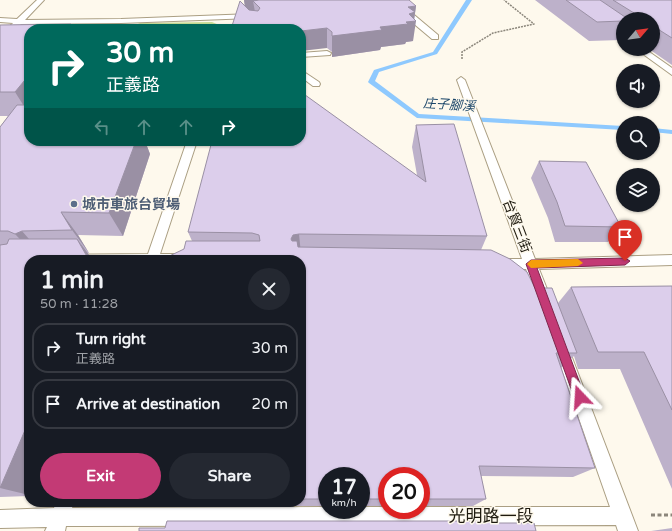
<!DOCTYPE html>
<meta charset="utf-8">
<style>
:root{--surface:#171b24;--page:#242831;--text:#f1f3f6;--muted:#9ea1a6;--line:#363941;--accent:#c33a75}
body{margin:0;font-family:"Varela Round","Noto Sans TC",sans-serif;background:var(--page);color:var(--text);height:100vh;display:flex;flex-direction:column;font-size:15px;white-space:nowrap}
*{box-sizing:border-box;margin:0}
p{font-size:13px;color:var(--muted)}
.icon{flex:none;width:22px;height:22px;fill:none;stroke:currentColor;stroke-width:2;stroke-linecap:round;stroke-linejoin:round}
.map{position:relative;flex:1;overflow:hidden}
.side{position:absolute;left:24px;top:255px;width:282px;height:252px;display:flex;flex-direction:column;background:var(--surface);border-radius:16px;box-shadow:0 1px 3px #0004}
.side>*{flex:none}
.banner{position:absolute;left:24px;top:24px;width:282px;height:122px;border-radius:16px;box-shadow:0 1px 3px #0004;background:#00695c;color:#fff;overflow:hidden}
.needle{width:26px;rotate:61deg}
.controls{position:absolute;left:616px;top:12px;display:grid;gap:8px}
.controls a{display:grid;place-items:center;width:44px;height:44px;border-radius:50%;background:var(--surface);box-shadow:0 1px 3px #0004;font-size:20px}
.speed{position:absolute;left:318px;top:467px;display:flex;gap:8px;font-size:20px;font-weight:700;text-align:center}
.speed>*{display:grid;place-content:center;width:52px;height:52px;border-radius:50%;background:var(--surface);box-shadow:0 1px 3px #0004;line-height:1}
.speed small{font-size:10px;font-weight:400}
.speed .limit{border:6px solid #d22;background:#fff;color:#111}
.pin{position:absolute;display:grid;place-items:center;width:34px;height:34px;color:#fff;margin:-41px -17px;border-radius:50% 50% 50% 0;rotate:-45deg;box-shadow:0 0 4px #0007}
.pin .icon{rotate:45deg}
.me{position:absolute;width:44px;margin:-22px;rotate:340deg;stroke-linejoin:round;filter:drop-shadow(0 0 3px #0008)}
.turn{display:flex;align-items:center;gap:14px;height:84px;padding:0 16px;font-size:18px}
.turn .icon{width:52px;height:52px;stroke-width:2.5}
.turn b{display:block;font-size:28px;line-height:34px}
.lanes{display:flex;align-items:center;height:38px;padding:0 16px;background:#0003;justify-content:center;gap:20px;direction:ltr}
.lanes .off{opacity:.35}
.round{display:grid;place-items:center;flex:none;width:42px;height:42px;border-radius:21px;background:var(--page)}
.headline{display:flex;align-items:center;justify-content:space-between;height:68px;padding:0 16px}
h1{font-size:24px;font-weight:700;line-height:30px}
.primary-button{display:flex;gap:8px;margin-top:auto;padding:8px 16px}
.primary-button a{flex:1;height:46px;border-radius:24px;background:var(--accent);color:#fff;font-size:16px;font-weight:700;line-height:46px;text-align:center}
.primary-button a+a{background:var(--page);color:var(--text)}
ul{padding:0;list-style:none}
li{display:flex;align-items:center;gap:12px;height:50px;margin:0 8px 6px;padding:0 8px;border:2px solid var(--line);border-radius:16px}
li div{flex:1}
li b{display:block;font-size:15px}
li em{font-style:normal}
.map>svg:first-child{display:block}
</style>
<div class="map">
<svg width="672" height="531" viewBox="0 0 672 531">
<rect width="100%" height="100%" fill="#fef9ed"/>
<path fill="#cbdf98" d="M212,22L219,25L217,29H126L140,23Z"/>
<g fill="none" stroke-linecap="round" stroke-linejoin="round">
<path fill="#8ec9fe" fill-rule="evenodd" d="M466,0H472L437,54L379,72L375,81L419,114L623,126V130L417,118L369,83L368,82L374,70L433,52Z
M653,128L672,130V134L653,132Z"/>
<defs>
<path id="lane" d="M37,0H44L25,20L121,19L252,14L256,16L252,18L121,23L21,24L3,43H0V37L13,23L0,22V18L17,19Z
M395,0H401L413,14L438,35V39H432L407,18Z
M636,49H645L672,68V75Z
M327,51L331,53L330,55L301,57V53Z
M301,70L319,82L320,84L319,86H313L301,77Z
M461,77L465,80L535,259L672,255V265L539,269L553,304L551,308L546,310L541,308L539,304L526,269H499L494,268L493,264L494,260L499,259H522L457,80Z
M187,141H197L160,254H180L185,255L186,260H36L37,256L42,255L148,254Z
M561,340L566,342L568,347L638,531H618L616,525L66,526L65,531H45L47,527L0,528V510L54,508L56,502H74L72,508L327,507V510H361V507H387V510H421V507H610L554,347L556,342Z"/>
</defs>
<use href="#lane" stroke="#ab9f83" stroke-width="2"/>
<path stroke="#8b867b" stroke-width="1.5" stroke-dasharray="2 1" stroke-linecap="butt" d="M462,59V52L493,33L534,24L504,0"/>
<path stroke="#8b867b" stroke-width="3" stroke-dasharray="4 2.5" stroke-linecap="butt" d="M651,515H672"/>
<use href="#lane" fill="#fff" fill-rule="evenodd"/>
</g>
<path fill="#bdb1ca" d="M244,0L416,6L414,19L413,41L406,42L405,44L381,47L380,50L332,57V52L327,48L231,29L245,6Z
M535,0H672V65L649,49H653V19H623V37L621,40L589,41Z
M71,24L73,29H29V141H145L150,154L123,236L78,235L89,253L29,260V496L0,497V127L8,116H0V25Z
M416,125L487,236L481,250L535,288L558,303L571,287L672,286V489L620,369H578L574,356L561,368L595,468L573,477L481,476L486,499L473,506H423L421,507V476H387V506H361V476H327V506H188L180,502H301V260L184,249L192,241L188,232L417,175L412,147Z
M539,161L621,227L608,242H555L548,218L531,178Z
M672,528V531H651Z"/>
<path fill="#9a90a4" d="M244,0H357L260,8L253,1L255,12L246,14Z
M416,6L414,21H416L413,41L406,42L405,44L381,47L380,50L332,57V36L408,7Z
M71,24L73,29H66Z
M327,28V48L301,51V31Z
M29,75V114L15,92Z
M136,141H145L150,154L123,236L109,213Z
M61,212L78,235L89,253L72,230Z
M22,231L42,254L36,256L15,234Z
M299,234L301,254L291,239L293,235Z
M77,239L93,260H89Z
M29,421V495L0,488Z"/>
<path fill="#dcceeb" stroke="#9a90a4" d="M259,0H409L416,6L408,7L415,12L409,14L416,21L406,22L408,24L380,27L382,30L332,36V32L327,28L301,31V29H231L240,1L249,10L258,11L260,8L253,1Z
M566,0H600L628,19H623V21L597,22Z
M613,0H672V38L653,26V19H634V13Z
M71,24L66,29H29V75L15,92H0V25Z
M301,92L426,182L416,125L454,124L487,236L299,234L293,235L291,239L292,241H297L298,247L491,250L510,259L527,272L535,288H552L577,353H556L595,468L479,466L486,499H429L427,502H421V476H387V499H363L362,502H361V476H327V500L326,499H301V260H161L184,249L186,241H260L259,235L252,233L188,232L212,141H301Z
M17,105H29V141H136L109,213L61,212L72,230L22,231L15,234L8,231H0V127Z
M539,161L586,162L621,227L565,226L557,202Z
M9,239H77L89,260H29V421L0,488V245L7,244Z
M672,286V410L644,352H598L571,287Z
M167,521H493L494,523H534L536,531H139V528H165Z"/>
<path fill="#c33a75" stroke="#7f264c" d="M625,258L630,261L625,265L537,268L585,397L584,401L580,403L576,401L574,397L526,264L531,260Z"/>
<path fill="#f59e0b" d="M578,259L583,263L578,266L531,268L527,264L531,260Z"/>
<circle fill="#5c6f8a" stroke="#fef9ed" stroke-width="1.5" cx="74" cy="204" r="4"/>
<g text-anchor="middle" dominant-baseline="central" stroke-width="3" stroke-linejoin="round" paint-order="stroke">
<g font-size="13" font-style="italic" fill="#1b4669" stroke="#fef9ed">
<text transform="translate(449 105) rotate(4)">庄子腳溪</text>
</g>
<g font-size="14" font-weight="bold" fill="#4e5e75" stroke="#fef9ed" text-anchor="start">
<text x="82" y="204">城市車旅台貿場</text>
</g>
<g font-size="14" fill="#1d190e" stroke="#fef9ed">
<text transform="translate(517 226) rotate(69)">台貿三街</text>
</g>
<g font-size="17" fill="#1d190e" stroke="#fef9ed">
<text x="491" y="516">光明路一段</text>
</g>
</g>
</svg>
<div class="controls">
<a><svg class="needle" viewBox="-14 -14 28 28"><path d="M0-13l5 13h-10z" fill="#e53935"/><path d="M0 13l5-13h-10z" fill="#9ea1a6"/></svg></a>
<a><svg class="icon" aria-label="sound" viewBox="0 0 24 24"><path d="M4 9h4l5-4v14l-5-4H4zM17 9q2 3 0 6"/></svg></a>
<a><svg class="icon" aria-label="search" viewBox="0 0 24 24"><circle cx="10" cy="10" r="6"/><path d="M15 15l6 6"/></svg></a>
<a><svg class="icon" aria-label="layers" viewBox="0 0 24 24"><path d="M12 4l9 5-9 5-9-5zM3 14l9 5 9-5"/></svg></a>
</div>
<div class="speed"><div>17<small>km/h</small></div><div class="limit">20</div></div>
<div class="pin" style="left:625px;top:261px;background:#d93025"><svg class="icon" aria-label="arrive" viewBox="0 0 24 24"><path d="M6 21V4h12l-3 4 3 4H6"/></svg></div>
<svg class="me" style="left:580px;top:397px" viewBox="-20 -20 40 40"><path d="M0-17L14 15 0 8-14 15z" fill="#c33a75" stroke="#fff" stroke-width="4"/></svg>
<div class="banner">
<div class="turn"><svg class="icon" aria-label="right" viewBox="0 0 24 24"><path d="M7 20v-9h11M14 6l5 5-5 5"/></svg><div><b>30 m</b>正義路</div></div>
<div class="lanes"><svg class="icon off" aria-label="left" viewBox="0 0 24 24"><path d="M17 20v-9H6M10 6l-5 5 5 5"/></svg><svg class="icon off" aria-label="ahead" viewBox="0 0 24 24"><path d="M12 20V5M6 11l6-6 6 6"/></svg><svg class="icon off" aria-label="ahead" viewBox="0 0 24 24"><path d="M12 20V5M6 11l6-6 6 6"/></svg><svg class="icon" aria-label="right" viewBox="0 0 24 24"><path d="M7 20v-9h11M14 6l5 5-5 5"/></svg></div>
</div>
<section class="side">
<div class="headline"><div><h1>1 min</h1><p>50 m · 11:28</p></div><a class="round"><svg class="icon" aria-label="close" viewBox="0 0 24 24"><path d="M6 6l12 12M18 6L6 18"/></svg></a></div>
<ul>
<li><svg class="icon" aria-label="right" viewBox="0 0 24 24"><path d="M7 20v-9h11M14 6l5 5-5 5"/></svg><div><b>Turn right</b><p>正義路</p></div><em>30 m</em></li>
<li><svg class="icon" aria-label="arrive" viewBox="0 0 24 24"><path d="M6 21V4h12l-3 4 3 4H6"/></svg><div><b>Arrive at destination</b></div><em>20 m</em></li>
</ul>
<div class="primary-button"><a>Exit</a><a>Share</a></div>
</section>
</div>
